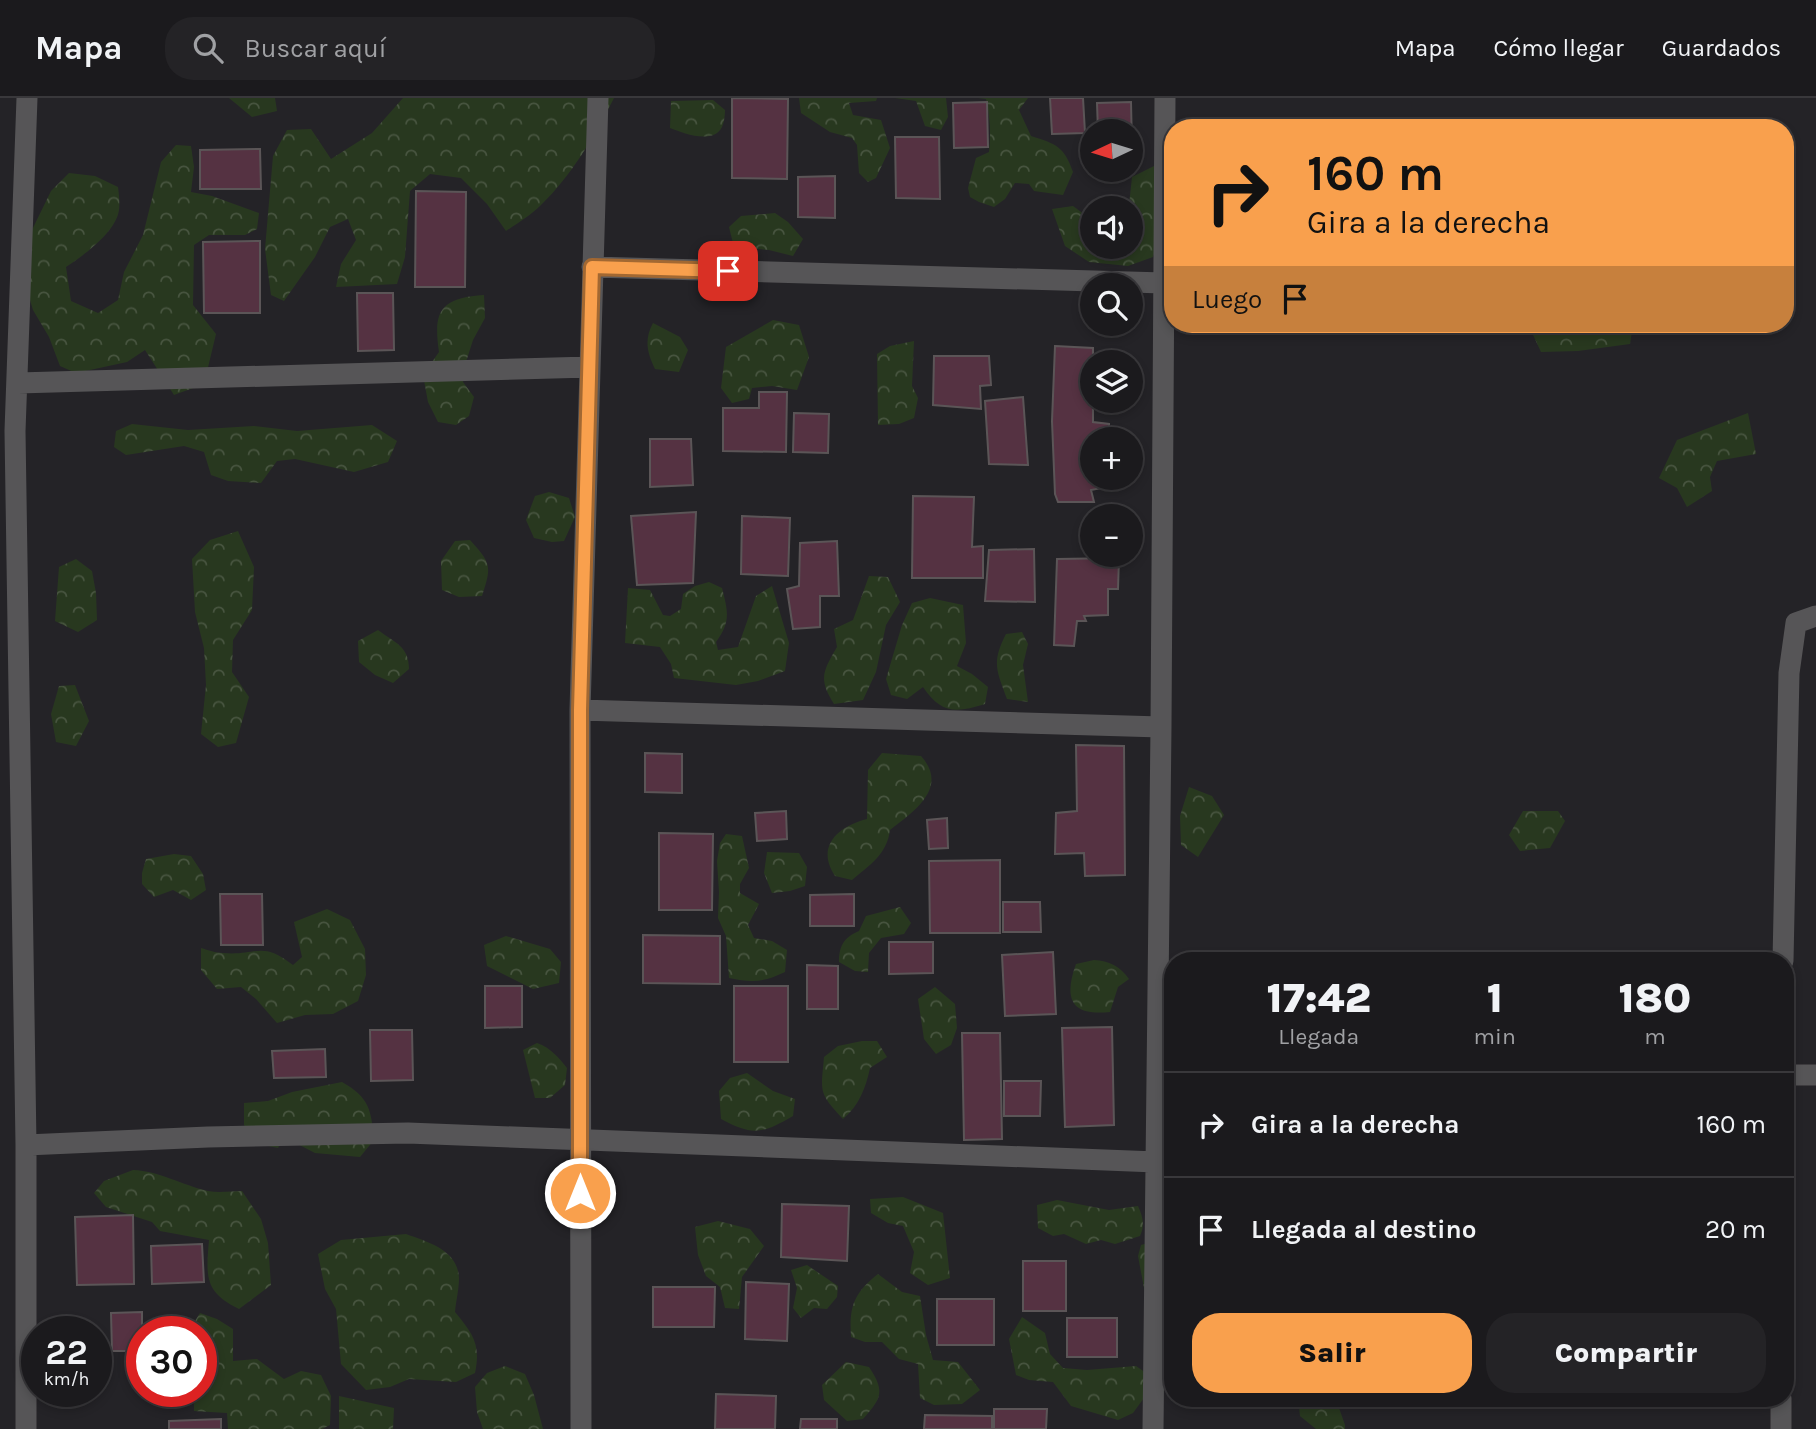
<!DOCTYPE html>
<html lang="es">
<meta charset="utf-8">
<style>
:root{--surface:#1b1a1d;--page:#242326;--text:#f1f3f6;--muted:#a0a1a4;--line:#39383b;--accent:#f9a04d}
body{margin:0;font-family:Karla,sans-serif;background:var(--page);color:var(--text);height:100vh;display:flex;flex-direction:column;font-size:26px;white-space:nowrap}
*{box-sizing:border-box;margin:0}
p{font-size:23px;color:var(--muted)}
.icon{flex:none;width:38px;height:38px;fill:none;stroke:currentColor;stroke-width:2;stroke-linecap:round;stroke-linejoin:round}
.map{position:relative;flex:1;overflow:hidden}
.details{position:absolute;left:1164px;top:854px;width:630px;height:455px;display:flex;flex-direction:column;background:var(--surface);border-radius:28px;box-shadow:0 4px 10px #0003,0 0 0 2px var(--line)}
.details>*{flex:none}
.banner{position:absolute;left:1164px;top:21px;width:630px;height:214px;border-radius:28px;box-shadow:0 4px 10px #0003,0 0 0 2px var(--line);background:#f9a04d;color:#111;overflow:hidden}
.needle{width:46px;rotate:266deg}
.buttons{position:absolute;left:1080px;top:21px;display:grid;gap:14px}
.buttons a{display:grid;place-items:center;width:63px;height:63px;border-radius:50%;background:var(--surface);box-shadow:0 4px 10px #0003,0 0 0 2px var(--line);font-size:35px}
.speed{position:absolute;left:21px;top:1218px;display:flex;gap:14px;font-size:35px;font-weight:700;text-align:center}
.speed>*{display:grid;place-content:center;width:91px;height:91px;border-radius:50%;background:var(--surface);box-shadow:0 4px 10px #0003,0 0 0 2px var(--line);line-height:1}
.speed small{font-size:18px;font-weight:400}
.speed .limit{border:10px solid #d22;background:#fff;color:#111}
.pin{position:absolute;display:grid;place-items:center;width:60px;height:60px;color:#fff;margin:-30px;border-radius:14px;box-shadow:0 4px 10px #0006}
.me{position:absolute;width:77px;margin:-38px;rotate:0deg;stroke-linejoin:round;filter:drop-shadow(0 0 5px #0008)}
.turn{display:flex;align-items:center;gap:24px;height:147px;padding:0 28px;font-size:32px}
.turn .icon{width:91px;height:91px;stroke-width:2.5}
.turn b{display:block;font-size:49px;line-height:60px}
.then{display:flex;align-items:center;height:66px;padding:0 28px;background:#0003;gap:14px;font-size:26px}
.eta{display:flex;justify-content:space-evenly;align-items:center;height:119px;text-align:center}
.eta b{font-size:42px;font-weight:800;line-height:49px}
.button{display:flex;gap:14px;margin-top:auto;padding:14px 28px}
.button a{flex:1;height:80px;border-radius:28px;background:var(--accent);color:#111;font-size:28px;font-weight:800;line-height:80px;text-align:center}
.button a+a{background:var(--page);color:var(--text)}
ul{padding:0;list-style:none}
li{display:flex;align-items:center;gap:21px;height:105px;padding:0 28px;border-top:2px solid var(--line)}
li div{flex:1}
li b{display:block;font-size:26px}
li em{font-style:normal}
header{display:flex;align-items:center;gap:42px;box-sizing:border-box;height:98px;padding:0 35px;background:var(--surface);border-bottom:2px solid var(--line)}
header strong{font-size:33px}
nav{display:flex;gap:38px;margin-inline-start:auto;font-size:24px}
.search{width:490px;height:63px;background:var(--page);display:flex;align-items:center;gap:18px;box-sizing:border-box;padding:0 24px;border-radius:28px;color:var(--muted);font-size:26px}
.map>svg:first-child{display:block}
</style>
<header>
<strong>Mapa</strong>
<div class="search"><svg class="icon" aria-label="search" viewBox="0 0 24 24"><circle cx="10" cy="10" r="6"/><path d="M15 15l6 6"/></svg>Buscar aquí</div>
<nav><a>Mapa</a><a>Cómo llegar</a><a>Guardados</a></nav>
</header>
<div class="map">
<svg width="1816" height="1331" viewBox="0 0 1816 1331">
<defs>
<pattern id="forest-crowns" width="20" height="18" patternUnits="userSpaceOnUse" patternTransform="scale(1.75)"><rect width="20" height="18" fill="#28381f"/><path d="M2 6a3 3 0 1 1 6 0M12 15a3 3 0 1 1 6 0" fill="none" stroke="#485540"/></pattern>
</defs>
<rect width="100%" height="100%" fill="#242327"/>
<path fill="url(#forest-crowns)" d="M229,0H275L277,13L252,19Z
M403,0H614C594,39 572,77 541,107C531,117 518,125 506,133L487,106L461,80L430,76L410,93L405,159L397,186L336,189L341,166L356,142L348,121L330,129L315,159L284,203L271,197L265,151L273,58L287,32L311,31L331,61L372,35Z
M799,0H877L876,3L849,5L853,17L881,22L890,50L876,80L868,84L859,75L857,47L852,40L830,34L801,15Z
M895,0H946L948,19L941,32L925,28L916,3Z
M978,0H1028L1019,12L1031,38C1056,46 1064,48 1073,74L1063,97L1034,93L1029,86L1015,85L1005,101L994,109L979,104L970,99L968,90L976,60L989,54C991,35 990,19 986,1Z
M713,2L725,12C725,17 724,25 722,29C713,47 683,35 670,30L671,3Z
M176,47L191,48L194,69L191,94L212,98L259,115L257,131L245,137H209L194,147L193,207L216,236L204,286L174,297L145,252L127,264L76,275L60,268L49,239L33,212L20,169L31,134L51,93L69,75L95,78L118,89C119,97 120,105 119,112C116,134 83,158 66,169L71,203L98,215L118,202L124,174L143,137L161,64Z
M1156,67L1161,134L1153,159L1128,168L1089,164L1065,148L1052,111L1073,108L1092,122V149H1130V110H1126L1129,107L1132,79Z
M775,115L788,124L803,141L793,158L769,152L734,149L729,129L741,118Z
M484,197L485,220L473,242L465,267L463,284L474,299L469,318L456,327L438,324L428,304L423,277L439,254C433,213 440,200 484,197Z
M773,222L799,227L809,259L797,292L772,288L752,290L749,301L732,305L721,290L726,249Z
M653,225L680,239L688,252L679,274L655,271C647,254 644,242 653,225Z
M1528,226H1633L1630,246L1578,253L1541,254Z
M914,243L912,288L918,300L914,320L899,326L878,327L877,256L890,248Z
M1748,315L1756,356L1717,363L1710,379L1712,393L1687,409L1677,390L1659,380L1677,342Z
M132,326L188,332L254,328L297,333L372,327L397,343L388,364L354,374L295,361L277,363L261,385L228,383L211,377L204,354L184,348L126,357L114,349L116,333Z
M549,394L569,400L575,419L564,443L552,444L534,440L526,422L535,398Z
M238,433L254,469L252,512L233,542L232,574L249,599L236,645L218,649L201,636L206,587L204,550L195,514L192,461L210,442Z
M470,442C491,465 492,468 482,498L459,499L442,492L441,463L455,443Z
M76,461L92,473L96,495L97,522L78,534L55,523L59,469Z
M869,478L888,479L900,504L886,527L876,574L863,602L834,606C818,581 823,573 837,549L834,531L853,522Z
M709,484L722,490C728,514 731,523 716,544L718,552L738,549L756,498L772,488L789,545L785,573L758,583L736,587L674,580L671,566L660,549L625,545L628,490L650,492L663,517L670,518L681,511L683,496L695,488Z
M930,500L963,507L966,545L957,568L972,576L988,589L985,606C956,615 941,616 923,589L907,601L891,597L886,581L902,527L912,505Z
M378,532C395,545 409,548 409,571L393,585L375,577L359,564L358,543Z
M1022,534L1028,546L1023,567L1028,604L1007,601C997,573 991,565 1006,536Z
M75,587L89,623L76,648L56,644L51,616L59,588Z
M882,655L921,658C949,689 915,713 890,732C887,756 870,767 852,782L835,778C815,748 839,728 867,721L868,672Z
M1189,689L1212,698L1224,717L1198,759L1181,747L1180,718Z
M1523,713H1558L1565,723L1550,750L1520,753L1509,737Z
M726,736L742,738L749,770L740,786V795L759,806L748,827L754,840L772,843L787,852L785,874C764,884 753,885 729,880L726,838L718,820L719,794L717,763L720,745Z
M767,754L799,755L807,769L805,788L790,793L772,795L764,775Z
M174,756L191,758L203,776L206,792L191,802L173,792L154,799L142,786V775L146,761Z
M900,809L911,825L904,836L881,840L869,855L868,874L855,873L839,864C839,848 844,839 859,833L866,818Z
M327,811L350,822L365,851L366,877L358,903L333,916L305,917L277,925L256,901L241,889L217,891L201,872V850C208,852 216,855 223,855C257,858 261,842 293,867L302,859L294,824Z
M506,838L550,851L561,864L559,885L533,891L487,868L484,847Z
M1094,862C1109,863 1120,868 1129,881L1118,889L1110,914C1072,918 1063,902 1076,866Z
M935,889L955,906L957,930L951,947L936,956L924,941L918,901Z
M862,943H877L887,959L870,970C866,989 859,1008 843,1021C818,994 821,995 824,959L838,948Z
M537,945C551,950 559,960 567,970L565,987L550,1000H535L523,952Z
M747,975L773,993L795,1001L793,1018C762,1036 753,1038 721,1021L719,993L730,980Z
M342,984C370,1000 371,1012 374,1042L360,1059L315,1055L284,1039L278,1050L259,1046L244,1027V1005L268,1003L292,994Z
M133,1072C159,1073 182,1087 208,1093C219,1095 232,1093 242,1093L261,1121L268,1145L271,1187L239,1211C204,1194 206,1178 209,1142L160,1133L152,1124L106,1109L94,1095L104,1083Z
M903,1099L943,1115L950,1180L928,1187L910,1175L914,1154L903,1128L888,1125L871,1115L870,1101Z
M1057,1102L1109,1112L1138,1108C1143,1119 1145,1127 1140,1138L1115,1146L1101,1142L1086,1146L1064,1136L1053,1138L1038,1130L1037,1107Z
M718,1123L750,1131L764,1148L742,1179L739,1211L725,1210L720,1189L706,1178L698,1157L695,1129Z
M406,1136C428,1144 458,1152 459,1180C459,1191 456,1203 455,1214C473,1236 481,1246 475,1275L456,1284L409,1281L390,1289L366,1292L341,1266L336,1211L325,1191L318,1156L341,1142Z
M1172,1138V1205L1171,1207L1147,1206L1138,1158L1141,1147Z
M807,1167L838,1188L837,1199L827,1211L814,1210L801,1220L793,1210L797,1190L791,1172Z
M878,1176L902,1194L920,1198L926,1237L933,1262L958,1264L980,1292L962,1306L934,1307L920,1300L918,1266L899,1261L882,1244H865L851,1239C849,1208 854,1195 878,1176Z
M200,1215L217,1221L233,1231V1263L257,1261L284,1281L301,1273L321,1277L331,1298L330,1327L322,1331H228L227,1315L194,1313V1293H201V1234H191L190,1231Z
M1022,1219L1045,1235L1050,1256L1063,1270L1087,1272L1136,1268L1149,1277V1293L1133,1315L1118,1322L1071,1308L1053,1284L1029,1282L1016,1277L1009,1241Z
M846,1264L869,1269C885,1293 882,1300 863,1321L847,1323L824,1302L822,1287Z
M505,1268L525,1276L534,1297L543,1331H483L477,1314L475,1289L487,1275Z
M339,1298L394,1310L393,1331H339Z
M1298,1300L1322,1301L1338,1307L1345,1327V1331H1316L1300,1318Z"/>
<path fill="#553242" stroke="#5b5557" stroke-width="2" d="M732,0L788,1L787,81L732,80Z
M1050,0H1083L1085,35L1052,36Z
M987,4L988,49L954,50L953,5Z
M1131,4L1132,49H1130V33H1098L1097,5Z
M895,39H939L940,101L896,100Z
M260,51L261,91H200V52Z
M835,78V120L798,119V79Z
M416,93L466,94L465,189H415Z
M260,143V215H204L203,144Z
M357,195H393L394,252L358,253Z
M1055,248L1093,250V324L1109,326V341H1092V380H1112V388L1091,392L1094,404H1058L1055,396L1052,323Z
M934,258H989L991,287L980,288L981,311L933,307Z
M759,294H787L786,354L723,353V310H759Z
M1023,299L1028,367L989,366L985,303Z
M794,315L829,316L828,355L793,354Z
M650,341H691L693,387L650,389Z
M913,398L974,399L972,449L983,448V480H912Z
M696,414L693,485L637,487L631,418Z
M742,418L790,420L788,478L741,476Z
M837,443L839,498H820V529L793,531L787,491L799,488L800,445Z
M1034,451L1035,504L985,503L989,452Z
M1119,460L1118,491H1108V517L1084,518L1086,523H1077L1074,548L1054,547L1057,461Z
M1076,647L1124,648L1125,777L1085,778L1084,755L1055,756L1056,715L1077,713Z
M645,655L682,656V695L645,694Z
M786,713L787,741L757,743L755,715Z
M947,720L948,750L929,751L927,722Z
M659,735L713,736L712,812H659Z
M1000,762V835H930L929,763Z
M220,796H262L263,847H221Z
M854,796V828H810V797Z
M1003,804H1040L1041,834H1003Z
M643,837L720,838V886L643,885Z
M889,844H933V875L889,876Z
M1053,854L1056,916L1005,918L1002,857Z
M807,867L838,868V911H807Z
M485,888H522V929L485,930Z
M734,888H788V964H734Z
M1112,929L1114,1027L1065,1029L1062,930Z
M370,932H412L413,982L371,983Z
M962,935H1000L1002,1041L964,1042Z
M325,951L326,979L274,980L272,953Z
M1004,983H1041L1040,1018H1004Z
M782,1106L849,1108L847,1163L781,1159Z
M133,1117L134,1186L77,1187L75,1119Z
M202,1146L204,1184L152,1186L151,1148Z
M1023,1163H1066V1213H1023Z
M746,1184L789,1186L787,1243L745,1241Z
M653,1189H715L714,1229H653Z
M937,1201H994V1247H937Z
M142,1214V1253H112L111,1215Z
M1067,1220H1117V1259H1067Z
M145,1293H187V1296L145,1297Z
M716,1296L776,1298L775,1331H715Z
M994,1311H1047L1046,1331H994Z
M925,1317L992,1318V1331H924Z
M221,1321V1331H169V1323Z
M801,1321H837V1331H800Z"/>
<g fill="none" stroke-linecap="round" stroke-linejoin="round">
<path stroke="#565557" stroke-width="21" d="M592,169L1164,185
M18,285L590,269
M580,612L1161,629
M1783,863L1789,575L1796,525L1816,518
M1785,977H1816
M26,1047L208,1039L408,1035L1156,1064
M1781,1300V1331
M26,1331V1047L15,333L27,0
M581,1331L580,612L598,0
M1153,1331L1161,629L1165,0"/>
</g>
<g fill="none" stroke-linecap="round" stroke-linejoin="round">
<defs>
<path id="route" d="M580,1095V612L592,169L728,173"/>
</defs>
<use href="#route" stroke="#a26832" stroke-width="18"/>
<use href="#route" stroke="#f9a04d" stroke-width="12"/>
</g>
</svg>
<div class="buttons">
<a><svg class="needle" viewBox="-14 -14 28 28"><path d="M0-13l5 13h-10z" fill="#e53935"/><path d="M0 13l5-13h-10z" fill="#a0a1a4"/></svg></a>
<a><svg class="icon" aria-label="sound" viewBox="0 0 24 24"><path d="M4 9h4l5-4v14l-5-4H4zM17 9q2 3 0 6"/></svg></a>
<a><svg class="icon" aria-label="search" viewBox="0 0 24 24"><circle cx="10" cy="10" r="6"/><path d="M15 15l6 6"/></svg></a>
<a><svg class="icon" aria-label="layers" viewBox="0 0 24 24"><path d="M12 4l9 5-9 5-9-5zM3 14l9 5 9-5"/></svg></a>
<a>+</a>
<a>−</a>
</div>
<div class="speed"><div>22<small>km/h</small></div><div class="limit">30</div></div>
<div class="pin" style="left:728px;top:173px;background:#d93025"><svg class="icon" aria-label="arrive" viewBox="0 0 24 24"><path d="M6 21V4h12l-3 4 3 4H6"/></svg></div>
<svg class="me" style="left:580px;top:1095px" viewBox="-20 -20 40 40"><circle r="17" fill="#f9a04d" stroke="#fff" stroke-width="3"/><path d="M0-11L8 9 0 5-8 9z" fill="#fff"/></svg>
<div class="banner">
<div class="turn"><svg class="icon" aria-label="right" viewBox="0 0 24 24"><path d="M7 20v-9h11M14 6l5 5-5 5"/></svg><div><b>160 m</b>Gira a la derecha</div></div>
<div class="then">Luego<svg class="icon" aria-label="arrive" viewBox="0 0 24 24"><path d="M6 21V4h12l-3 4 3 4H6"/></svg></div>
</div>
<section class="details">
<div class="eta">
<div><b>17:42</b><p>Llegada</p></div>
<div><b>1</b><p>min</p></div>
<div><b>180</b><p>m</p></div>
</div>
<ul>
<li><svg class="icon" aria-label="right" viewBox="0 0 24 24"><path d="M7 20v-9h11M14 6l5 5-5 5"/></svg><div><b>Gira a la derecha</b></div><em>160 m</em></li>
<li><svg class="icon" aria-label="arrive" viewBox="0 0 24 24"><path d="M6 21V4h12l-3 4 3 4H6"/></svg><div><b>Llegada al destino</b></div><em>20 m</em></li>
</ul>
<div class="button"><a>Salir</a><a>Compartir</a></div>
</section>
</div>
